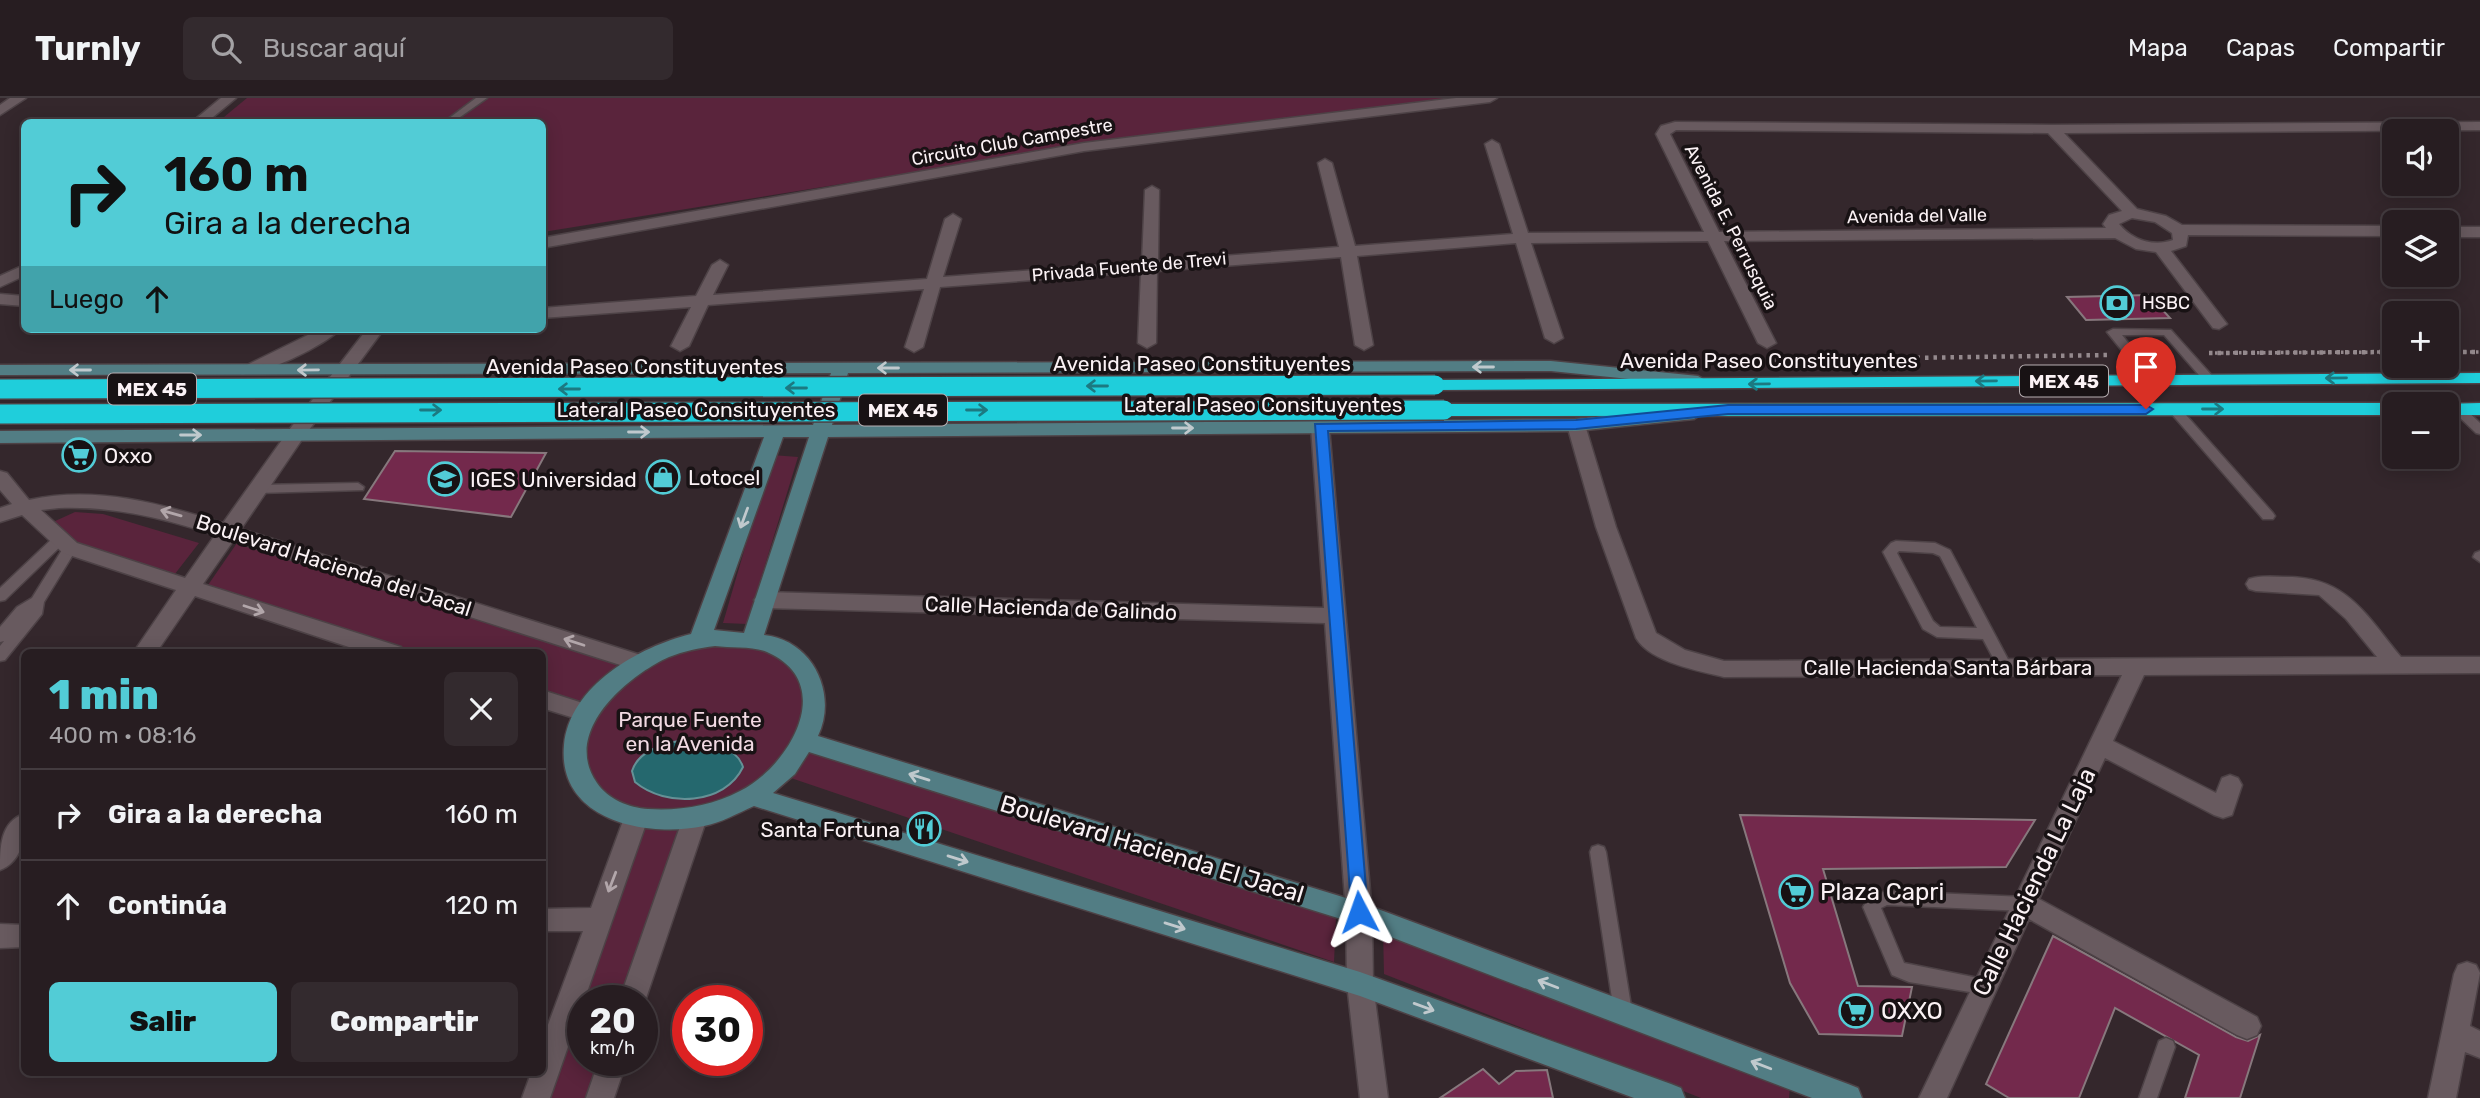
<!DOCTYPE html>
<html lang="es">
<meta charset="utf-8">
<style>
:root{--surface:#271d21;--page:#332a2e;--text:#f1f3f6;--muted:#a4a2a5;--line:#433b3f;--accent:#52ccd6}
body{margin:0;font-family:Rubik,sans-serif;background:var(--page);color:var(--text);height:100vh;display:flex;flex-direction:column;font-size:26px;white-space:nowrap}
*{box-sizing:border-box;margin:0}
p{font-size:23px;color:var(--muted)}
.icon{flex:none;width:38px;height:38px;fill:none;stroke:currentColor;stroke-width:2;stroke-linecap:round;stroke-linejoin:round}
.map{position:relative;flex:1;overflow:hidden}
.panel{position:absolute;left:21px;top:551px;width:525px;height:427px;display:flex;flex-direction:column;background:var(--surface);border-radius:10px;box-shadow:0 4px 18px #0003,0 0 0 2px var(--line)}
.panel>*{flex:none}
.top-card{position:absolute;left:21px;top:21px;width:525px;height:214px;border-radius:10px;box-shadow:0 4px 18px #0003,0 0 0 2px var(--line);background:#52ccd6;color:#111;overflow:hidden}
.tools{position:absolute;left:2382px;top:21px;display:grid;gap:14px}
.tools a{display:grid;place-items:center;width:77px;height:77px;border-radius:10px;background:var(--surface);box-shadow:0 4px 18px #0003,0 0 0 2px var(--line);font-size:35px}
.speed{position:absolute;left:567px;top:887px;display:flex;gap:14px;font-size:35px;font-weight:700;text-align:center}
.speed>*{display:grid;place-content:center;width:91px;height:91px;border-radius:50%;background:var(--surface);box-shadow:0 4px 18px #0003,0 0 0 2px var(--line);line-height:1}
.speed small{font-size:18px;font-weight:400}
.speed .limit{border:10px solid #d22;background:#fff;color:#111}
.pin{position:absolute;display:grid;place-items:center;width:60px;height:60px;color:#fff;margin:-72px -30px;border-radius:50% 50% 50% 0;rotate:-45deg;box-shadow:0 0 7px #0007}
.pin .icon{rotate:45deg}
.me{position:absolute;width:77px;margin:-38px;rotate:356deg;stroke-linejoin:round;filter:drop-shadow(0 0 5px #0008)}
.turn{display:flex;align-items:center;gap:24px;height:147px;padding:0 28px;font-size:32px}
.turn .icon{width:91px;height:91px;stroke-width:2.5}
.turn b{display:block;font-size:49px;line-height:60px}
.then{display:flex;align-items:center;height:66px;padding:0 28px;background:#0003;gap:14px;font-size:26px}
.round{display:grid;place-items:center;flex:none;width:74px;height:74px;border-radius:10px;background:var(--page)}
.headline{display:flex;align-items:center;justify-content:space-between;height:119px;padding:0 28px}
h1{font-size:42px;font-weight:800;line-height:52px;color:var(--accent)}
.button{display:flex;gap:14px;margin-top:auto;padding:14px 28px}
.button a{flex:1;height:80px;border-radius:10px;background:var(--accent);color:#111;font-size:28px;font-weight:800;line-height:80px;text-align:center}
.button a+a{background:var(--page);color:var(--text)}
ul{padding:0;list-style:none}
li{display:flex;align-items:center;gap:21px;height:91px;padding:0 28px;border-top:2px solid var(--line)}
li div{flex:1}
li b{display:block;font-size:26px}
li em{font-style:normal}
header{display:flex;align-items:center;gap:42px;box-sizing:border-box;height:98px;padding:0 35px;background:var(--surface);border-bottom:2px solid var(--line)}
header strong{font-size:33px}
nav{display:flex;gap:38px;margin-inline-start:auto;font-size:24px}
.search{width:490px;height:63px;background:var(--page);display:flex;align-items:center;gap:18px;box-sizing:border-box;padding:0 24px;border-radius:10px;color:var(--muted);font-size:26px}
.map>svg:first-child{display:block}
</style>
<header>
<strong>Turnly</strong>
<div class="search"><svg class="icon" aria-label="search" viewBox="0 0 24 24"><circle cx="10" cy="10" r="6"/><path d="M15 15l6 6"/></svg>Buscar aquí</div>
<nav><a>Mapa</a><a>Capas</a><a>Compartir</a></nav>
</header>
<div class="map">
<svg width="2480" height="1000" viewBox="0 0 2480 1000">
<rect width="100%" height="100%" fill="#34272c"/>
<path fill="#5a243c" d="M247,0H1469L1084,47L543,134L542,24H218Z
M772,357L798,359L747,526L723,525Z
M75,414L103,416L199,445L171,481L77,446L53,424Z
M237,445L626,567L580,607L543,595L542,555H419L206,490Z
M718,540L790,558L814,624L752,698L655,722L593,697L577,640L639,565Z
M809,653L1336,820L1334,864L785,678Z
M683,725L628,903H583V962L608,963L595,1000H548L637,727Z
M1383,831L1790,989L1789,1000H1701L1384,876Z"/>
<path fill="#25686e" stroke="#659196" stroke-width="2" d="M679,643C701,645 735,644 743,669C725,707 666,710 635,684L632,673C638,654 661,646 679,643Z"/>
<path fill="#73294c" stroke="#87787d" stroke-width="2" d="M2149,197L2170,220L2086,222L2067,199Z
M395,353L546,355L511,419L364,401Z
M1740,717L2035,722L2006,769L1823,771L1858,888L1912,889L1902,938L1819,936L1790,885Z
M2053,838L2236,939L2248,943L2260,937L2240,1000H2185L2199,957L2115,910L2079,1000H2009L1986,986Z
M1483,971L1499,986L1516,973L1547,972L1553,1000H1440Z"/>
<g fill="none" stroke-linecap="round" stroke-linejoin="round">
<defs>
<path id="lane" d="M476,0H487L453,24H444Z
M2113,231L2171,232L2215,281L2213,284H2205L2164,237H2122L2158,282L2152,286L2148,285L2107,234Z
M2174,307L2178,308L2273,415L2275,418L2273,421H2263L2170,314L2168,311L2170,308Z
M2458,307L2462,308L2480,325V336L2476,335L2454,314L2452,311L2454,308Z
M358,385L364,389L363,392L258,395L252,391L258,387Z
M59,437L66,442L64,445L5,502L0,503V490L54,439Z
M1896,443L1935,445L1950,452L2012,569L2010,573H2000L1983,541L1937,539L1923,531L1883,454L1891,445ZM1899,453L1933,455L1940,458L1977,530L1940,529L1933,523L1897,455Z
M70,445L77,450L44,504L42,516L5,562L0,563V548L4,543L0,544V529L17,509L32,500L65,447Z
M2480,453V464L2473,459L2475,455Z
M1598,747L1604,749L1606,754L1632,914L1629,920L1623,922L1617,920L1614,914L1590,754L1592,749Z
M1887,793L2025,799L2031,801L2034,806L2031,811L2025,813L1887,807L1881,810L1904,865L1988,882L1991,888L1988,894L1982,896L1909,884L1892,877L1863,809L1870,798Z
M2166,940L2173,943L2175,949L2157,1000H2139L2159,943Z"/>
<path id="street" d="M10,0H26L0,17V7Z
M221,0H236L207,24H192Z
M1456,0H1497L1490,4L1084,53L542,150V140L1084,45Z
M1675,24L2052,27L2480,24V32L2064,35L2137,111L2166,118L2182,127L2394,128V138L2188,137L2186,148L2171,153L2227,226L2219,231L2213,230L2156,154L2136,151L2115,140L1724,143L1776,245L1767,250L1758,245L1708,143L1531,145L1563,240L1554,245L1545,240L1516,145L1357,158L1373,247L1364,252L1355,247L1341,159L1157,173L1156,245L1147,250L1138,245L1141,174L940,189L923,249L914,254L905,249L924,191L708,207L689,248L680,253L671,248L691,209L542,220V210L696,198L712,167L720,162L728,167L713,197L927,181L945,121L953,116L961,121L943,179L1142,164L1145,92L1152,88L1159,92L1158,163L1339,149L1318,65L1325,61L1332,65L1355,148L1513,136L1485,46L1492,42L1499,46L1528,135L1704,134L1656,36L1661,28ZM1676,32L2048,35L2122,113L2109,117L2103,126L2106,130L1719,134L1670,36ZM2132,120L2155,124L2172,135L2173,142C2153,149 2132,142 2119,126Z
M2446,129H2480V139H2446Z
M24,167V178L0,189V178Z
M0,196L24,198V208L0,206Z
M320,231H340C328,246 258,280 240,276L237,272Z
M367,231H384L303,340L241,431L647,559L650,565L647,571L639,573L233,443L203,486L401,549L404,555H367L195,498L156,555H133L176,492L63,455L22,417L0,424V410L12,406L0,392V373L7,375L29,402C96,387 161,406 223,425L289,332ZM59,410C114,408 163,420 215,437L185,480L77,445L41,412Z
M1576,321L1585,327L1616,429L1656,535L1685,552L1724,563L2377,559L2346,521L2319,497L2256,493L2249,491L2246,486L2249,481C2261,477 2274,479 2287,479C2347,479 2366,517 2401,559H2480V575L2144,577L2113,643L2216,695L2222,680L2230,677L2238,680L2242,687L2232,717L2223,720L2214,717L2105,660L2039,801L2257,919L2261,928L2257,937L2247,941L2237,937L2029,821L1947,1000H1919L2122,577L1724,579C1699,573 1650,564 1636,540L1596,429L1567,327Z
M1320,323L1329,329L1372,815L1373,886L1388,1000H1360L1347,886L1346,815L1325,525L765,510L758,507L754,502L758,497L765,494L1324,510L1311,329Z
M542,592L595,609L598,615L595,621L587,624L542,610Z
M636,710L645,713L648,720L550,1000H522L531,975H542V943L583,833H542V811L591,810L624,720L627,713Z
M695,710L704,713L707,720L642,912V903H619L683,720L686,713Z
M24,716C26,737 23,763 0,772C0,750 0,724 24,716Z
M0,826L24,827V849L0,850Z
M2467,864L2476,867L2480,875L2470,928L2480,933V960L2465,954L2456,1000H2428L2454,876L2458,867Z
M599,962H627L614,1000H586Z"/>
<path id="secondary" d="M1551,263L1698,278L1707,283L1698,288L1551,273L848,275L832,327L1576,321L1694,309L1703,315L1694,321L1576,333L828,339L764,537C813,542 838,596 818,638L1359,804L1848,986L1858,990L1862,1000H1812L1357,826L809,654L795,676L773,695L1360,874L1671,986L1681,990L1685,1000H1634L1360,898L754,708C738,715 721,725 704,728C647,740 557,723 564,647C570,587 639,549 691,536L764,339L0,345V333L813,327L831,275L0,277V267ZM783,339H809L744,535L714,532ZM715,548C731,550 753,548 767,554C838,585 790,668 740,693C712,708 679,713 648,711C629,710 608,701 597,685C561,634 627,578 669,559C684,553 699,550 715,548Z"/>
<path id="highway" d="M2480,275V285L1435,292L1426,287L1435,282Z
M2394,305L2398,306H2394V317L1444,318L1435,312L1444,306Z
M2480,305V317H2446V306H2442Z"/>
</defs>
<use href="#lane" stroke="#4d4246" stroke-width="3"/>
<use href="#street" stroke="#4d4246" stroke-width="3"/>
<use href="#secondary" stroke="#4d4246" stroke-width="3"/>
<use href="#highway" stroke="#4d4246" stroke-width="3"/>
<path stroke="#94898d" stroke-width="3.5" stroke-dasharray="2.5 3.5" stroke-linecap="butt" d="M2446,254H2480
M2209,255L2394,254"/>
<path stroke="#94898d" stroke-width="4.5" stroke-dasharray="3.5 5" stroke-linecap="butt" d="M2446,254H2480
M2209,255L2394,254
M1772,262L2110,257
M1702,264L1763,263"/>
<use href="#lane" fill="#685a5f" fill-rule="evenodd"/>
<use href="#street" fill="#685a5f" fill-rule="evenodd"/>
<use href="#secondary" fill="#527d84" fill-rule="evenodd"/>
<use href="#highway" fill="#1fcedb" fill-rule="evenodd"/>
<defs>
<path id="highway-bridge" d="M0,291L1435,287
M0,316L1444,312"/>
</defs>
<use href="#highway-bridge" stroke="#4d4246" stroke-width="22" stroke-linecap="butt"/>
<use href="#highway-bridge" stroke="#1fcedb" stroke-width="19"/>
</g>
<defs><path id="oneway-shaft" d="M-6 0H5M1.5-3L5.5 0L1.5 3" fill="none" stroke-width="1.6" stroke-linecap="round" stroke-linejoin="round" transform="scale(1.75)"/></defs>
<g stroke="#c0c9cd">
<use href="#oneway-shaft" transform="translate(1483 269) rotate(180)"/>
<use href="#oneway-shaft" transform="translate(888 270) rotate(180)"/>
<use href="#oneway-shaft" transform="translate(80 272) rotate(180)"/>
<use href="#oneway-shaft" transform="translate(308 272) rotate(179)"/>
<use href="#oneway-shaft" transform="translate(1183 330)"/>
<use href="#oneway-shaft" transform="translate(639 334)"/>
<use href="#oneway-shaft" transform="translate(191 337)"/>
<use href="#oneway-shaft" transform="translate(744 420) rotate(110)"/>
<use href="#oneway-shaft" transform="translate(919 679) rotate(-163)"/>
<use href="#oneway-shaft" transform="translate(958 761) rotate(17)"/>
<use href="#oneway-shaft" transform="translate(1175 828) rotate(17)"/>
<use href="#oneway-shaft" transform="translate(1548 886) rotate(-159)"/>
<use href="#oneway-shaft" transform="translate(1424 909) rotate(20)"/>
<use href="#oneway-shaft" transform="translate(1761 967) rotate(-159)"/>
</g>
<g stroke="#1c7981">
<use href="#oneway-shaft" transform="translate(2336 280) rotate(179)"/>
<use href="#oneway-shaft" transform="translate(1986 283) rotate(179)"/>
<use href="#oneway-shaft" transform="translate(1759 286) rotate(179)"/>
<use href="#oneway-shaft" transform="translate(1097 288) rotate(180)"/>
<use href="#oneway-shaft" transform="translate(796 290) rotate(180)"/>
<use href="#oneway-shaft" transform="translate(569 291) rotate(180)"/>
<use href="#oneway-shaft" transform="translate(2213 311)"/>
<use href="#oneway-shaft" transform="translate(431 312)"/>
<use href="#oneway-shaft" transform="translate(977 312)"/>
</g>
<g stroke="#b2a6aa">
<use href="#oneway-shaft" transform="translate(171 415) rotate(-164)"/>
<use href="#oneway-shaft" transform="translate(254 511) rotate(18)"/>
<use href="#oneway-shaft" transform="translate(574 544) rotate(-162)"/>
<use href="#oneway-shaft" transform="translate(612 784) rotate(111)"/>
</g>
<path fill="#1a73e8" stroke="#114b97" stroke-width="2" d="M1728,307H2146L2153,311L2146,316H1728L1576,331L1328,333L1368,814L1365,821L1359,823L1352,821L1315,326L1576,322Z"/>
<defs>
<symbol id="bank-ring" viewBox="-11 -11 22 22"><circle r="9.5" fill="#181214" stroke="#52ccd6" stroke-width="1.5"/><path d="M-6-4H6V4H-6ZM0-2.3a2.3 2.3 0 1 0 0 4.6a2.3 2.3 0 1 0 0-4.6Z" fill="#52ccd6"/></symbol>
<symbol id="supermarket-ring" viewBox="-11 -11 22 22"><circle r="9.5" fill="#181214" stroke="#52ccd6" stroke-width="1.5"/><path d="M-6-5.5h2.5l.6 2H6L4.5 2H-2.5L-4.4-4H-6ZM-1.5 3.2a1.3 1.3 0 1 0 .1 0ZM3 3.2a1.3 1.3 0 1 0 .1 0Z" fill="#52ccd6"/></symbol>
<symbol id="shop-ring" viewBox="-11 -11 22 22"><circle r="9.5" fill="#181214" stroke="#52ccd6" stroke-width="1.5"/><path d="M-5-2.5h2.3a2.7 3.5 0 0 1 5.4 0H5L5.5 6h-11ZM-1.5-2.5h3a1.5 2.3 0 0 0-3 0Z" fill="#52ccd6"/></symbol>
<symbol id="school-ring" viewBox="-11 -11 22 22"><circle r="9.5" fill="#181214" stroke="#52ccd6" stroke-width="1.5"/><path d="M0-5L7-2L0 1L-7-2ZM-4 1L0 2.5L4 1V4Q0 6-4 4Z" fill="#52ccd6"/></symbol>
<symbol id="restaurant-ring" viewBox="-11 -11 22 22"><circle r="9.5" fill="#181214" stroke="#52ccd6" stroke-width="1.5"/><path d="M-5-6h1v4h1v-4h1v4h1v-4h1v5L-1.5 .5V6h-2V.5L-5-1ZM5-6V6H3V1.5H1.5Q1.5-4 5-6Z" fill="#52ccd6"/></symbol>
</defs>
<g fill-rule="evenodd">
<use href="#bank-ring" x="2098" y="186" width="38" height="38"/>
<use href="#supermarket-ring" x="60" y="338" width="38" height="38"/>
<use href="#shop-ring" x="644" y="360" width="38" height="38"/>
<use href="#school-ring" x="426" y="362" width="38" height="38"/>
<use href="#restaurant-ring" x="905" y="712" width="38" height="38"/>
<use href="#supermarket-ring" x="1777" y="775" width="38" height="38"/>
<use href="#supermarket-ring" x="1837" y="894" width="38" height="38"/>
</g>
<g text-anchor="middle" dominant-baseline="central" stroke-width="7" stroke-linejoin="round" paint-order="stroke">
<g font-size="18" fill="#fbf2f5" stroke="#181214">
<text transform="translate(1012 44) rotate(-10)">Circuito Club Campestre</text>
<text transform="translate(1917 118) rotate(-1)">Avenida del Valle</text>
<text transform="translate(1731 129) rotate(63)">Avenida E. Perrusquia</text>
<text transform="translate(1129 169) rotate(-5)">Privada Fuente de Trevi</text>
</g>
<g font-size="18" fill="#fbf2f5" stroke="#181214" text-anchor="start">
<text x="2142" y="205">HSBC</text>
</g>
<g fill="#181214" stroke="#b7afb2" stroke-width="2">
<rect x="2020" y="267.5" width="88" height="31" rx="5"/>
<rect x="108" y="275.5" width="88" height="31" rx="5"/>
<rect x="859" y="296.5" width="88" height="31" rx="5"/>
</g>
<g font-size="19" font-weight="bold" fill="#fbf2f5">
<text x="2064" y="283">MEX 45</text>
<text x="152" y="291">MEX 45</text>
<text x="903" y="312">MEX 45</text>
</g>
<g font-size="21" fill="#fbf2f5" stroke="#181214">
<text x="1769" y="262">Avenida Paseo Constituyentes</text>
<text x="1202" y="265">Avenida Paseo Constituyentes</text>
<text x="635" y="268">Avenida Paseo Constituyentes</text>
<text x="1263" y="306">Lateral Paseo Consituyentes</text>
<text x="696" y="311">Lateral Paseo Consituyentes</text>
<text transform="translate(334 467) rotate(18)">Boulevard Hacienda del Jacal</text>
<text transform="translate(1051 510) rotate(2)">Calle Hacienda de Galindo</text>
<text x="1948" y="569">Calle Hacienda Santa Bárbara</text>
</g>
<g font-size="21" fill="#fbf2f5" stroke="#181214" text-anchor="start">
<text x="104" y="357">Oxxo</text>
<text x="688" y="379">Lotocel</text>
<text x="470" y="381">IGES Universidad</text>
<text x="900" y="731" text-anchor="end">Santa Fortuna</text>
</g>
<g font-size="21" fill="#f2dae3" stroke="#181214">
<text x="690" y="621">Parque Fuente<tspan x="690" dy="24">en la Avenida</tspan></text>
</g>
<g font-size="24" fill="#fbf2f5" stroke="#181214">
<text transform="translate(1152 751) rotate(17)">Boulevard Hacienda El Jacal</text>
<text transform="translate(2034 784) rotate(-64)">Calle Hacienda La Laja</text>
</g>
<g font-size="24" fill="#fbf2f5" stroke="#181214" text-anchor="start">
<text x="1820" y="794">Plaza Capri</text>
<text x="1881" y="913">OXXO</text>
</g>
</g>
</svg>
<div class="tools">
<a><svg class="icon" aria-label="sound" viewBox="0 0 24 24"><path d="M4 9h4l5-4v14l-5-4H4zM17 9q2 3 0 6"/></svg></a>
<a><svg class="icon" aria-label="layers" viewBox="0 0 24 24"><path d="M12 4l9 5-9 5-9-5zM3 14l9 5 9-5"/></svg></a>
<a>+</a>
<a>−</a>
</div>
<div class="speed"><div>20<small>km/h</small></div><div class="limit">30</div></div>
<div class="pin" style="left:2146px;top:311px;background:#d93025"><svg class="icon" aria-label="arrive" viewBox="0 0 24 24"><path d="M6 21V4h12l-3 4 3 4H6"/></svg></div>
<svg class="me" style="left:1359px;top:814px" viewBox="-20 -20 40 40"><path d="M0-17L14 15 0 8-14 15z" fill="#1a73e8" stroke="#fff" stroke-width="4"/></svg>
<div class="top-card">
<div class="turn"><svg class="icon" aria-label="right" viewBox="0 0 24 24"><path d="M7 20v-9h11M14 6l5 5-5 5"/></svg><div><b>160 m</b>Gira a la derecha</div></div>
<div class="then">Luego<svg class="icon" aria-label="ahead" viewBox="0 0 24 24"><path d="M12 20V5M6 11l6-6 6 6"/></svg></div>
</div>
<section class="panel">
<div class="headline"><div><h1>1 min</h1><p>400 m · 08:16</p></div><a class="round"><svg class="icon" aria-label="close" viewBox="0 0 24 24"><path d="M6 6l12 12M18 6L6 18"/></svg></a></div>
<ul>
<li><svg class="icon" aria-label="right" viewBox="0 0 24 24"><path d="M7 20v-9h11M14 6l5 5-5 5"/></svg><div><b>Gira a la derecha</b></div><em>160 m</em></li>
<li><svg class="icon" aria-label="ahead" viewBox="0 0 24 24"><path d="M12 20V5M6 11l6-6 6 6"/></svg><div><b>Continúa</b></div><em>120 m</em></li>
</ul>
<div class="button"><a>Salir</a><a>Compartir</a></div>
</section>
</div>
